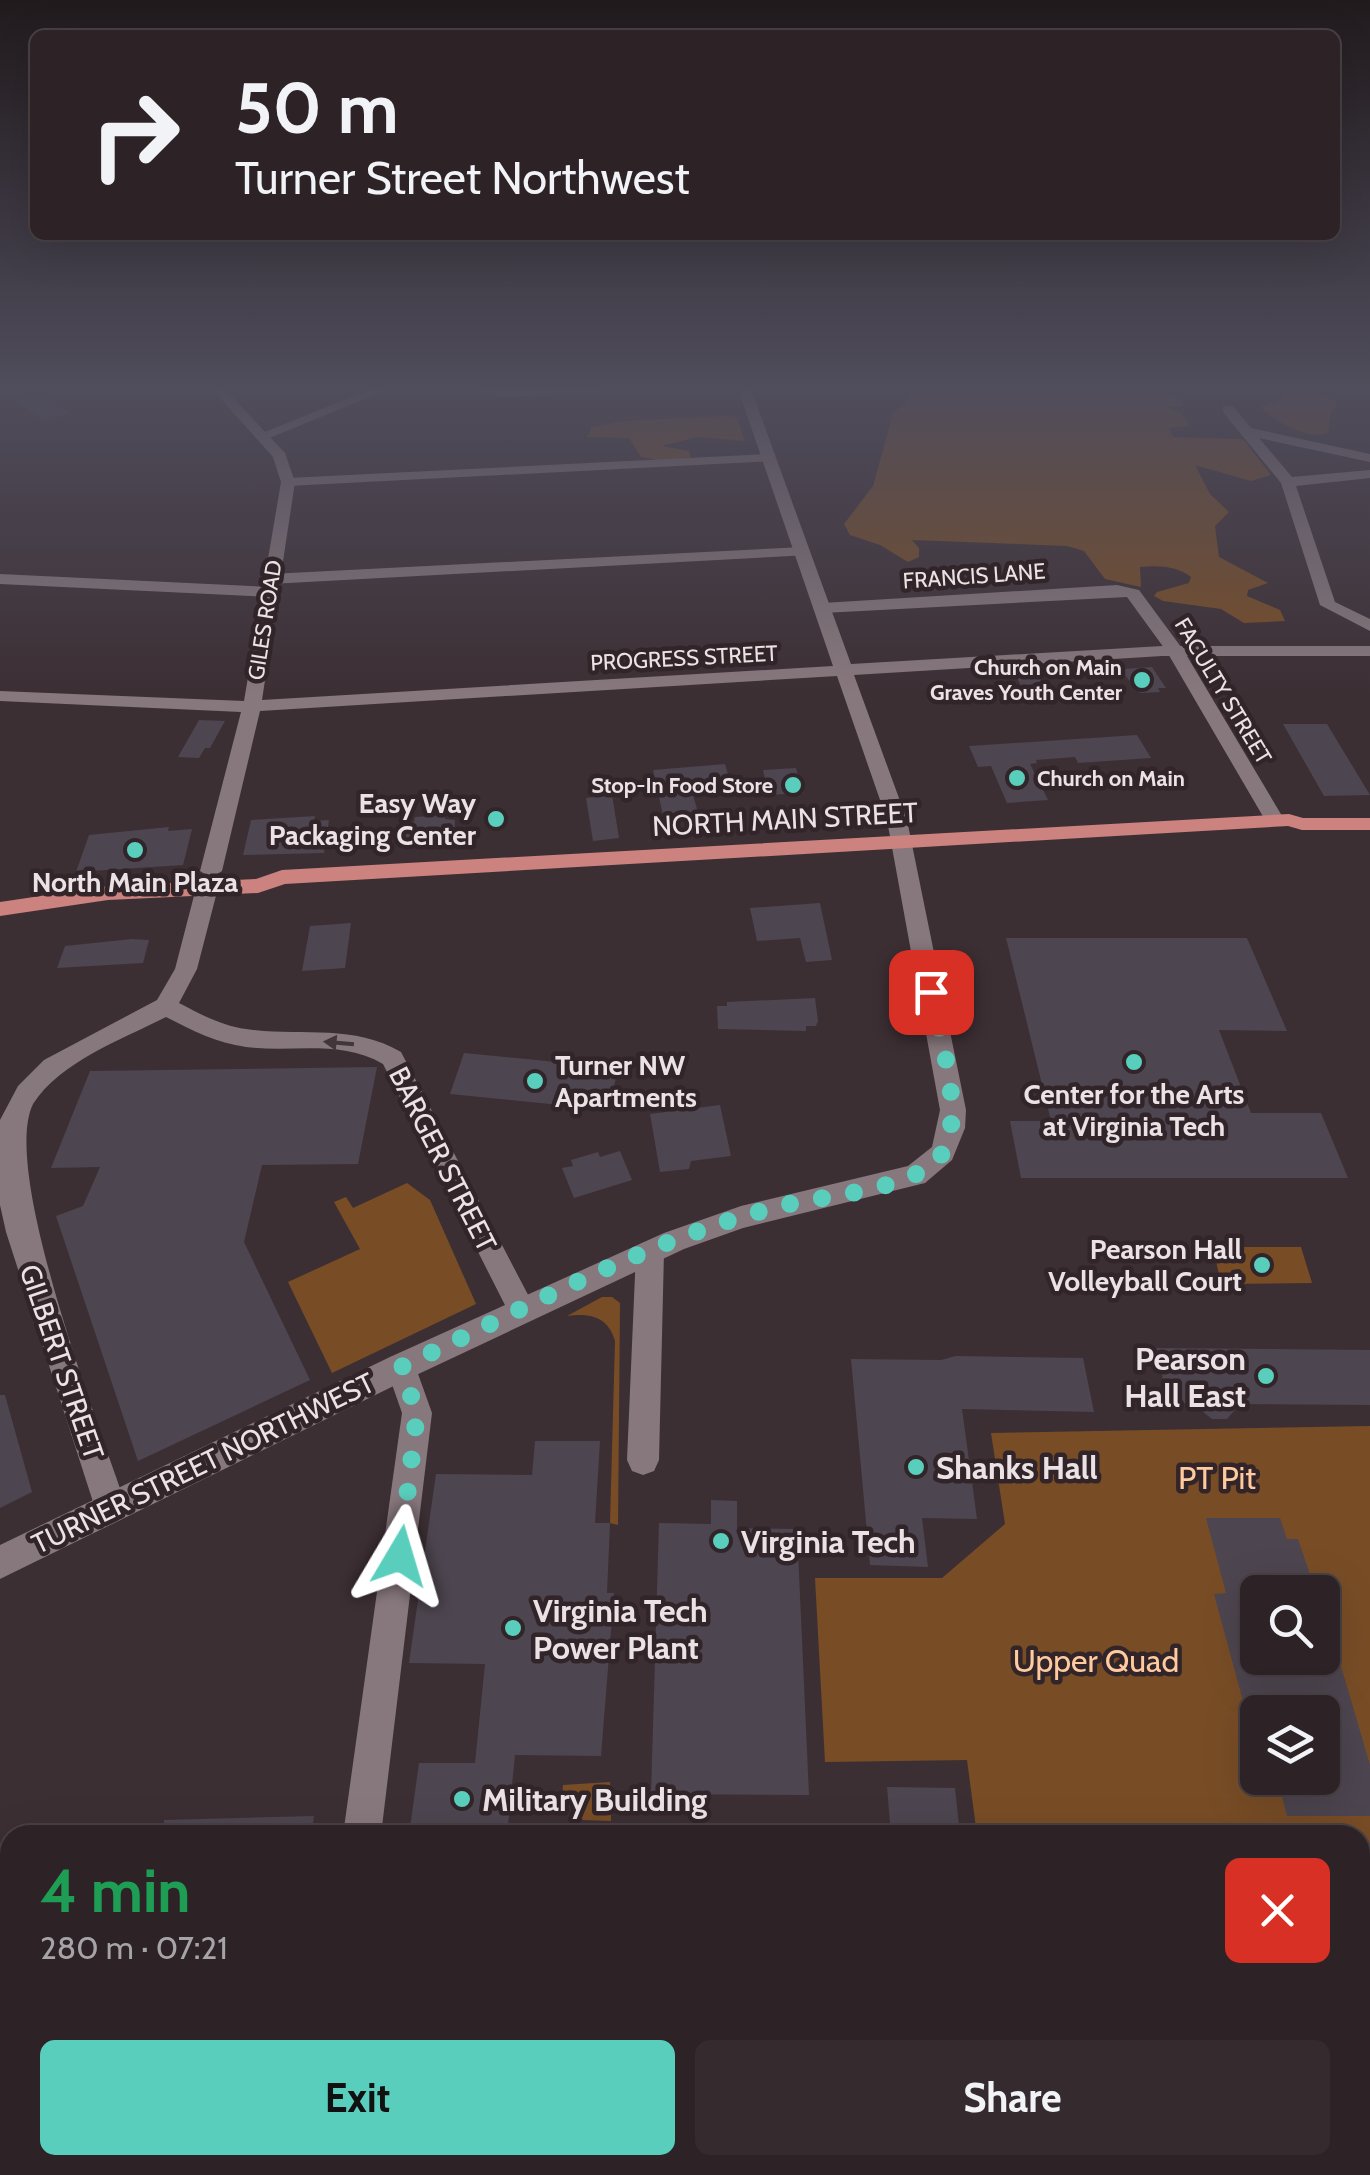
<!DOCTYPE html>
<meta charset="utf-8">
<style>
:root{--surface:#2d2327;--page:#352b2f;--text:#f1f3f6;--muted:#a7a4a7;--line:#484044;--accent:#5acebd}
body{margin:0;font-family:Cabin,sans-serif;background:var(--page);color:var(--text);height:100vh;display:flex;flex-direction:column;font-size:38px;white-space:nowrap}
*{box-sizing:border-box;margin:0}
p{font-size:32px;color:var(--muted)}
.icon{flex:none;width:55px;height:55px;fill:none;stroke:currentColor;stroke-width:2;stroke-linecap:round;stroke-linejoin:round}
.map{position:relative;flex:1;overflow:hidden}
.sheet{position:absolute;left:0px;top:1825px;width:1370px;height:350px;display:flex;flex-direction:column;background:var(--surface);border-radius:30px 30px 0 0;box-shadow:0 10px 40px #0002,0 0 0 2px var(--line)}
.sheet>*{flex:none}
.banner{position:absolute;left:30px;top:30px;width:1310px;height:210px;border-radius:15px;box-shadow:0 10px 40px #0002,0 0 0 2px var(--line);background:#2d2327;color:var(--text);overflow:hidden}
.controls{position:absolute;left:1240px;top:1575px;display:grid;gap:20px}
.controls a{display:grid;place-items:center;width:100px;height:100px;border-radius:15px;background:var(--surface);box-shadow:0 10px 40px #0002,0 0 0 2px var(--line);font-size:50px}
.pin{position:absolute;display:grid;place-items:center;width:85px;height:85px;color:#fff;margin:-42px;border-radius:20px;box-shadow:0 5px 15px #0006}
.me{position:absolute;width:110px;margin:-55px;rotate:7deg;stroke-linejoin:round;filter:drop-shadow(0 0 8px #0008)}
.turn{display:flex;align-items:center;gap:35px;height:210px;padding:0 40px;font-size:45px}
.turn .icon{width:130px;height:130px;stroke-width:2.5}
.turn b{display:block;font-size:70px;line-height:85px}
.round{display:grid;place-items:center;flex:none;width:105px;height:105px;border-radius:15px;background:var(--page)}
.summary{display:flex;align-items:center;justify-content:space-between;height:170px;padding:0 40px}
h1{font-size:60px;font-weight:800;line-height:75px;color:#1e9e55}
.action{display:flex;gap:20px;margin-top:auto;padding:20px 40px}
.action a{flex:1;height:115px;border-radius:15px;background:var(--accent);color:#111;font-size:40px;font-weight:800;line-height:115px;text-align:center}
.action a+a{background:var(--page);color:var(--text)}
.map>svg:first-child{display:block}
</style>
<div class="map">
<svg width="1370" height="2175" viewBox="0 0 1370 2175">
<rect width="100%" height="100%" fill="#3c2f34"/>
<path fill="#784d26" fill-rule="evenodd" d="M912,389H1157L1181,398L1183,407H1166L1181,413L1190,426L1169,428L1173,437L1243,439L1271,475L1251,481L1195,465L1210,494L1229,512L1215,526L1219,557L1268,583L1248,590L1247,596L1280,610L1285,621L1244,623L1221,609L1163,601L1154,596L1157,592L1189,583L1191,577C1178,566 1156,565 1140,567L1141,587L1105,579L1084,551L1067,546L912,540L919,548V557L908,562L880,545L850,535L844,524L873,486L893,413L904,405Z
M1265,389C1291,389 1318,385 1338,403L1331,412L1328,433C1308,441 1275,421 1260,407L1286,398Z
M727,416L737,418L745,441L697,437L662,446L689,451L691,458L662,461L641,457L629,438L587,437L592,427L625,421Z
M407,1183L430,1200L476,1304L332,1373L288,1282L360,1249L334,1202L346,1197L353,1208Z
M1213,1247H1301L1312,1283L1221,1284Z
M602,1297H612L620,1303L618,1525L610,1523L615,1341C608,1316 589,1313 567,1316Z
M1370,1426V1930H1360V1835H977L967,1760L825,1762L815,1578H942L1005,1524L991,1433ZM1258,1592H1322V1658H1258ZM1258,1712H1322V1778H1258Z
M610,1782L611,1821L583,1820L562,1800L563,1785Z"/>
<path fill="#4d454f" d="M41,395L70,413L43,421L16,402Z
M1152,667L1166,688H1158L1160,692L1140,693L1124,674V669Z
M1038,674L1051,696V698L1028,700L1017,678V675Z
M199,720L225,721L210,748H205L199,758L178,757Z
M1283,724H1327L1370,795L1324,796Z
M1137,735L1151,758L1078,763L1075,757L1036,760L1037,763L1030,764L1048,800L1007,803L991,766L978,767L969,746Z
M725,764L731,785L691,788L699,816L664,820L653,770Z
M796,768L803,793L769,795L763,770Z
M612,795L619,838L593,841L586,798Z
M445,815V819L455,820L454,843L405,846L407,822H414L415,817Z
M315,816L314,821L329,820L324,853L243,855L251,820Z
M169,827L168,831L192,829L183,865L76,872L89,835Z
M820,903L832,960L806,962L800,938L757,941L750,908Z
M351,923L345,968L302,971L310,926Z
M1006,938H1247L1287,1031L1219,1030L1251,1113H1321L1348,1178H1021L1010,1121H1051Z
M132,939L149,940L143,963L57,968L65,946Z
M815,998L818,1021L816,1026H806V1031L718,1029L717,1006H727V1002Z
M464,1053L618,1068L609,1110L450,1094Z
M377,1067L358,1164L262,1165L244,1242L310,1380L138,1461L56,1216L83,1206L100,1167L51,1168L90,1071Z
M720,1105L731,1156L691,1161L689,1169L660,1172L650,1114Z
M620,1151L632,1180L574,1198L562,1168L573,1166L571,1160L598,1152L600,1157Z
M1155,1348L1370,1350V1405L1240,1404L1227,1419H1212L1203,1412L1200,1403H1169Z
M956,1356L1083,1358L1094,1412L962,1409L977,1519L922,1518L928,1567L870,1565L851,1359L941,1360Z
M0,1395H5L32,1492L0,1508Z
M535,1441H600L595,1523H610L607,1593H614L601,1756L515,1755L507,1835H409L419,1763H475L485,1664L409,1663L436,1474L532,1475Z
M711,1500L737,1501V1528L797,1529L809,1795L651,1794L659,1523L711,1524Z
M1206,1518H1280L1287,1539H1298L1316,1592H1258V1658H1322V1616L1326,1615L1370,1765V1816H1287L1277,1778H1322V1712H1246L1214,1594L1226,1593Z
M887,1787L955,1788L960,1835H891Z
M314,1816L311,1835H164V1820Z"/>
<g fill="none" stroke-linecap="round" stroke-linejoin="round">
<path fill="#87787d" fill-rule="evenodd" d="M371,389H389L267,439L255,436Z
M474,389H601L595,393L502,397Z
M1223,406H1233L1251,428L1370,454V462L1259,438L1292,477L1370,470V478L1296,486L1335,602L1370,619V631L1320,605L1281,483L1223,412Z
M769,454L776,458L774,461L288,486L281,482L288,478Z
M803,547L809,549V555L270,584L262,579L270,574Z
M0,574L269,587L277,592L269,597L0,584Z
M1117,585L1139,590L1184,651L1285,821L1282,825H1268L1167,652L1127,597L823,613L815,608L823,603Z
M207,881L218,888L197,969L179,1003C200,1014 222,1026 246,1029C300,1037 351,1023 401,1052L536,1310L532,1319L522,1323L512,1319L383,1064C340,1039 292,1053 246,1047C217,1043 191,1030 166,1017C121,1040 61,1061 33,1104C0,1171 101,1430 127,1508L122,1519L111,1524L100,1519L95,1508L6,1232L0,1205V1120L18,1086L44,1060L157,1000L175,969L196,888Z
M650,1240L660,1244L664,1252L659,1460L654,1471L643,1475L632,1471L627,1460L636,1252L640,1244Z
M401,1354L412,1357L432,1413L381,1835H343L402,1413L386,1367L390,1357Z
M292,2165H336L334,2175H290Z"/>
<path fill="#87787d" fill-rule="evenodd" d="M212,389H225L285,453L295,482L262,700L833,666L738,389H751L851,664L1162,646H1370V656H1162L854,675L907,820L966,1110L965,1128L952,1160L925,1183L743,1228L684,1249L412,1377L0,1579V1545L390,1357L664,1233L741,1206L908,1166L932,1147L940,1110L887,820L837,676L260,711L222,871L211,878L200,871L241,712L0,701V691L244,701L281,482L273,457Z"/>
<path fill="#cc827e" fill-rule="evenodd" d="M1289,814L1303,818H1370V830H1302L1288,826L285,884L258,893L108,900L0,916V902L108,886L256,879L282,870Z"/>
</g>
<defs><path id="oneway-solid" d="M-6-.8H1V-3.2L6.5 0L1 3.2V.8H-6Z" transform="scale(2.5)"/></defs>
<use fill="#43363b" href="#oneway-solid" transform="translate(339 1043) rotate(-175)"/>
<linearGradient id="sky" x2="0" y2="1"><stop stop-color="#211a1d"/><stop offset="0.56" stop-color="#504d5c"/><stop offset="1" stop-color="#504d5c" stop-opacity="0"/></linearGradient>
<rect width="1370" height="694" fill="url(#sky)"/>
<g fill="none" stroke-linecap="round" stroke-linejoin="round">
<path stroke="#5acebd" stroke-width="18" stroke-dasharray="0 32.4" d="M400,1556L417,1413L401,1367C525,1309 651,1237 785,1205C827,1195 915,1190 941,1155C967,1119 939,1034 931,992"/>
</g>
<g fill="#5acebd" stroke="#32252a" stroke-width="4">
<circle cx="1142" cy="680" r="10"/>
<circle cx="1017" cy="778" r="10"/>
<circle cx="793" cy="785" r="10"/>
<circle cx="496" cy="819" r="10"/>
<circle cx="135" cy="850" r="10"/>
<circle cx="1134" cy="1062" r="10"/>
<circle cx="535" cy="1081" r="10"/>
<circle cx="1262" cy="1265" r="10"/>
<circle cx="1266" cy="1376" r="10"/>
<circle cx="916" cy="1467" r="10"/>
<circle cx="721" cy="1541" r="10"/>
<circle cx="513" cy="1628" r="10"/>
<circle cx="462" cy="1799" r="10"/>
</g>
<g text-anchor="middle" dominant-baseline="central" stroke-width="9" stroke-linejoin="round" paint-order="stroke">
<g font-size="22" fill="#ebe2e5" stroke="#32252a">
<text transform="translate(974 576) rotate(-4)">FRANCIS LANE</text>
<text transform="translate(265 620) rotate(-81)">GILES ROAD</text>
<text transform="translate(684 658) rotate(-3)">PROGRESS STREET</text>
<text transform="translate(1223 691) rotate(59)">FACULTY STREET</text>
</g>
<g font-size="22" font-weight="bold" fill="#ebe2e5" stroke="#32252a" text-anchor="end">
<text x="1122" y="667">Church on Main<tspan x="1122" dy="25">Graves Youth Center</tspan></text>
<text x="1037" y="778" text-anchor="start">Church on Main</text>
<text x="773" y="785">Stop-In Food Store</text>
</g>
<g font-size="28" font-weight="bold" fill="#ebe2e5" stroke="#32252a" text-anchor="end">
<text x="476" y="803">Easy Way<tspan x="476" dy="32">Packaging Center</tspan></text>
<text x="135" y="882" text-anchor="middle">North Main Plaza</text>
<text x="555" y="1065" text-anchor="start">Turner NW<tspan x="555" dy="32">Apartments</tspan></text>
<text x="1134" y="1094" text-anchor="middle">Center for the Arts<tspan x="1134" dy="32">at Virginia Tech</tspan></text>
<text x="1242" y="1249">Pearson Hall<tspan x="1242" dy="32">Volleyball Court</tspan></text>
</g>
<g font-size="28" fill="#ebe2e5" stroke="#32252a">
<text transform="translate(785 819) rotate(-3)">NORTH MAIN STREET</text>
<text transform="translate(443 1159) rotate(63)">BARGER STREET</text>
<text transform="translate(62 1362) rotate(71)">GILBERT STREET</text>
<text transform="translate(203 1463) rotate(-26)">TURNER STREET NORTHWEST</text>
</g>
<g font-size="32" font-weight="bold" fill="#ebe2e5" stroke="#32252a" text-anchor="start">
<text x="1246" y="1358" text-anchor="end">Pearson<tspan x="1246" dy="37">Hall East</tspan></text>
<text x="936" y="1467">Shanks Hall</text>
<text x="741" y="1541">Virginia Tech</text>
<text x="533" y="1610">Virginia Tech<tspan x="533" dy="37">Power Plant</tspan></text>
<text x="482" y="1799">Military Building</text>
</g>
<g font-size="32" fill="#ffca9e" stroke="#32252a">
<text x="1217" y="1477">PT Pit</text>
<text x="1096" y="1660">Upper Quad</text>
</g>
</g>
</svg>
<div class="controls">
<a><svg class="icon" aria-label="search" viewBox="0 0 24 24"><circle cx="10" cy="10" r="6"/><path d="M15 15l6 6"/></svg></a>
<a><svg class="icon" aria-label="layers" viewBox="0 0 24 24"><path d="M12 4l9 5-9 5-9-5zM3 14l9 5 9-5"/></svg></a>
</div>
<div class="pin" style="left:931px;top:992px;background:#d93025"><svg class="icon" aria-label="arrive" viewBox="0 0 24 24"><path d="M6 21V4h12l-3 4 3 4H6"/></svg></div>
<svg class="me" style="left:400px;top:1556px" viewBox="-20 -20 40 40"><path d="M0-17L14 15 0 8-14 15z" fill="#5acebd" stroke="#fff" stroke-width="4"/></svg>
<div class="banner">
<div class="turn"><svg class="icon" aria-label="right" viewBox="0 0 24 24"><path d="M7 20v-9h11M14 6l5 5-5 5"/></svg><div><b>50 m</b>Turner Street Northwest</div></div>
</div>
<section class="sheet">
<div class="summary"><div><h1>4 min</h1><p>280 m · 07:21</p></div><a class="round" style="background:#d93025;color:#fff"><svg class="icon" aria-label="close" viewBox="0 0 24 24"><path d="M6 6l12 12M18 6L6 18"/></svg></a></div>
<div class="action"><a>Exit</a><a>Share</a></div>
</section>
</div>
